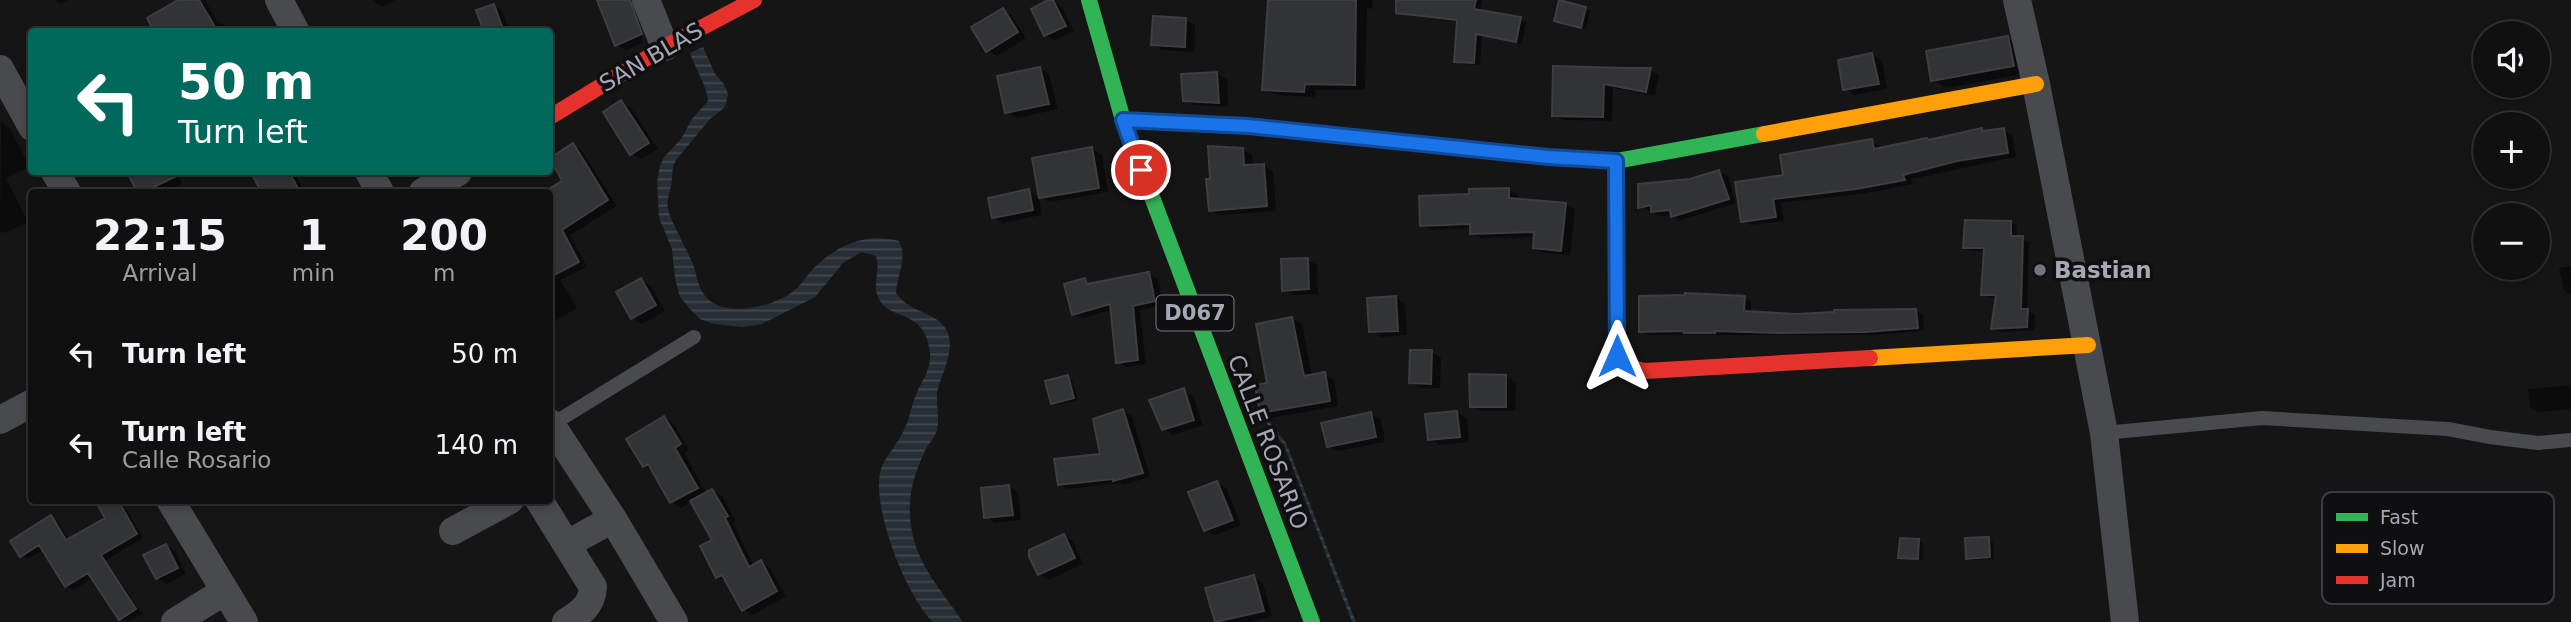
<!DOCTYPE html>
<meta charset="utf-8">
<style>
:root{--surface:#101010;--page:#191919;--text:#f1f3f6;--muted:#9c9d9f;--line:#303030}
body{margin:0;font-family:"DejaVu Sans",sans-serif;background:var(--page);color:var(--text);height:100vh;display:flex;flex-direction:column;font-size:26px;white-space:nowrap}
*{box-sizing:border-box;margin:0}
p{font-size:23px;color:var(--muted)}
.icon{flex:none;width:38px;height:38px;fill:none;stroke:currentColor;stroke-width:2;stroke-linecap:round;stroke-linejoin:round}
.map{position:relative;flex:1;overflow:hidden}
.sheet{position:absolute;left:28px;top:189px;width:525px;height:315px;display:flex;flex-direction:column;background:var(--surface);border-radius:7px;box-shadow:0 4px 10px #0003,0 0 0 2px var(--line)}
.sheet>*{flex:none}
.hud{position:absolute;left:28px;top:28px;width:525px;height:147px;border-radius:7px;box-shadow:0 4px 10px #0003,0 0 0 2px var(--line);background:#00695c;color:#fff;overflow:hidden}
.fabs{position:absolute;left:2473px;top:21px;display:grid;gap:14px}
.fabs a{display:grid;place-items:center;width:77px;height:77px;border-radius:50%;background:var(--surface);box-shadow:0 4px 10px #0003,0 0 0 2px var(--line);font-size:35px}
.pin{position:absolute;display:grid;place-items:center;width:60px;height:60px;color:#fff;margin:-30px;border:4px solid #fff;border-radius:50%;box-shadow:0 2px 7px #0007}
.me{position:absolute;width:77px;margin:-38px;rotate:0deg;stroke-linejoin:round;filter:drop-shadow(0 0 5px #0008)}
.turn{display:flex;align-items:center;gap:24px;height:147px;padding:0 35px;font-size:32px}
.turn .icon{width:91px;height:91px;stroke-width:2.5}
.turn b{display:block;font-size:49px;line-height:60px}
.eta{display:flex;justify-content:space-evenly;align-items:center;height:119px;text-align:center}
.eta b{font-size:42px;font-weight:600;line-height:49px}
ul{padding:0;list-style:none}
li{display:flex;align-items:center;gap:21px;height:91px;padding:0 35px}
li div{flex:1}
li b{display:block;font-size:26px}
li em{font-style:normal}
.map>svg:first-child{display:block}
</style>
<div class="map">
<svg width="2571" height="622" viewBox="0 0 2571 622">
<defs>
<pattern id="water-rules" width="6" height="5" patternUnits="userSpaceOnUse" patternTransform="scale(1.75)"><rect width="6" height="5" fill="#282e36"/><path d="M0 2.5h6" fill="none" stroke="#444951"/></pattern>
</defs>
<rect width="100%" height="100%" fill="#151515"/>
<path fill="url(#water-rules)" d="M703,47L715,74L724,84L728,94L727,99L725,107L710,119L676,160C671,169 673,177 671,186C665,207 667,210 677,231C682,242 688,253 693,264C697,276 698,289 707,298C726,318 771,307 791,293C801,286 805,277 813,269C837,245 865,232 899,241C908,259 897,274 896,293C899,297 903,301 907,304C918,312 935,315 944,326C959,347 941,372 937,393C936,405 940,418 937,430C935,438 927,445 924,453C913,477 907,499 911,525C915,563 943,592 963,622H933C906,596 870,505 881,469C886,456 897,444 903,432C909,421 911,408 915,397C921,381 932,370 930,352C925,307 888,322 878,297C872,284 881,270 876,256L862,252L844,262L815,297L762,324L743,327L714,324L700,319L690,309L680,297L675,278L672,249L659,218L657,181L660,166L664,157L681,139L692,119L708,101C707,86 695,68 690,53Z
M1263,414L1286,443L1356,622H1352L1284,445L1260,415Z"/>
<path fill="#0007" d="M54,0H68L61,4Z
M182,0H205L217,21L226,26L229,32H157Z
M373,0H395L383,7Z
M599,0H628L643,43L626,50L616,44Z
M1052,0L1061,6L1074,31L1055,40L1045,35Z
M1312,0H1373L1372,9L1367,8L1365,90H1315V97L1275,95L1264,89Z
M1408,0H1482L1480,12L1520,19L1526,22L1522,44L1482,36L1480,65L1461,64L1456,61L1458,22L1412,16L1406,13Z
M494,6L502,10L510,32H485Z
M1585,8L1590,11L1586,29L1556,21Z
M1003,10L1012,16L1026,38L997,56L987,50Z
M1186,20L1195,25L1194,52L1162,50L1152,44Z
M2008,38L2022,46L2028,73L1947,88L1933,80Z
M1872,55L1882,61L1887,89L1855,95L1845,89Z
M1040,68L1049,74L1058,109L1017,118L1007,112Z
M1555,68L1650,70L1659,75L1655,96L1613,88L1612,121L1564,120L1554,115Z
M1217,74L1227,79L1228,107L1194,105L1184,100Z
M621,102L631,108L658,149L641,159L631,154Z
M1,122L10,128L29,167L6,178L28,222L5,233L0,231Z
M1982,130L1986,132L2004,130L2012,135L2016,157L1911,179L1913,184L1866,193L1781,203L1784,221L1751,225L1742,220L1785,176L1871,141L1880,146L1881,149L1930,142Z
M573,145L582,151L617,206L570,235L587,267L560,280L577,308L550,324V192H544L564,182L550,159Z
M1092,149L1102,155L1108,192L1050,202L1041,197Z
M1243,149L1252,155L1253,166H1264L1273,172L1276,211L1220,215L1210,210L1211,180Z
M129,172H176L182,183L164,192H139Z
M253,172H289L297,177L305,192H263Z
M1719,172L1728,176L1736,203L1681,220L1672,215L1662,216L1640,207L1690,181Z
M501,189L506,192H494Z
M1508,190L1518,195V200L1565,204L1575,210L1570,255L1544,253L1535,247L1536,237L1481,238L1472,233V228L1432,230L1422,225L1471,195Z
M1029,191L1039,197L1042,215L1003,223L993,217Z
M2010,222L2017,226V238L2029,242L2027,310L2035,315L2034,330L1999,332L1993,328L1998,298H1990L1983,294L1985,251H1971L1964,247Z
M1307,260L1317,265L1318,294L1294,295L1284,290Z
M2571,266V295L2564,291L2559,268Z
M1149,274L1158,279L1163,305L1140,310L1146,364L1126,367L1118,362L1112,310L1082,318L1073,314L1085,280L1093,285Z
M641,280L651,286L665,311L642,324L632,318Z
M1744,297L1751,301V313L1796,315L1916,311L1923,315L1924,331L1873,335H1648L1641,331Z
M1396,298L1405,303L1407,335L1381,337L1371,331Z
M1292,318L1302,324L1312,376L1324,374L1334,380L1338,406L1271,418L1262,412L1269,384Z
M1432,352L1441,358L1440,388H1420L1410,382Z
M1068,377L1072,380L1078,400L1057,405L1052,402Z
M1506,377L1516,382L1515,411H1481L1471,406Z
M2571,385V409L2539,412L2530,407L2528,389Z
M1184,390L1193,396L1203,425L1173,435L1163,429Z
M1123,411L1132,416L1150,477L1123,485L1119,483L1068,489L1059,484L1102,456Z
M1457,413L1467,418L1469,442L1439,445L1430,439Z
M1371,414L1381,420L1385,442L1338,451L1328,446Z
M664,418L674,424L689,450L684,453L707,494L712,491L722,496L736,521L733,523L754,566L761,562L770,568L786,596L752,615L743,609L727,582L717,577L715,541L692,501L681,508L671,502L654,471L645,466Z
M1217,483L1226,488L1241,525L1215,535L1205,530Z
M1009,486L1018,492L1021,520L995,523L986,517Z
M97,500H121L143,538L106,560L142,614L128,622L120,619L93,578L73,590L67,586L44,549L28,559L21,555L51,517L58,521L69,540L108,519Z
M1063,536L1073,541L1083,564L1048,580L1039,574L1029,552Z
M1988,539L1993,542L1994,559L1972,560L1968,558Z
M1919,541L1923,543L1922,560L1900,557Z
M166,546L175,551L186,574L167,584L157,578Z
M1254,577L1263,583L1272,616L1250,622H1216L1207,589Z"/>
<path fill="#323335" stroke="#3e3e41" stroke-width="2" d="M178,0H199L218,32H154L147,18Z
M597,0H630L642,34L615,46Z
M1048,0H1053L1066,26L1044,36L1031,9Z
M1268,0H1356L1355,85L1305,84L1304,92L1262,90Z
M1396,0H1476L1474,9L1521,17L1516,42L1476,34L1474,63L1454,62L1457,20L1396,13Z
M1559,0L1586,7L1581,28L1554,21Z
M494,4L504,32H484L476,10Z
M1003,8L1018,32L986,52L971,27Z
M1153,16L1186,18L1185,47L1151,45Z
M2008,36L2014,66L1931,81L1926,51Z
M1872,53L1879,84L1843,90L1838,60Z
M1553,66L1627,68H1651L1646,92L1604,84L1603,117L1552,116Z
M1040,67L1049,104L1005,113L997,76Z
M1217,72L1219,103L1183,101L1181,74Z
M621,100L649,143L630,155L603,112Z
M1982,128V131L2004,128L2008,153L1957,161L1903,175L1905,180L1856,189L1773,199L1776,217L1741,222L1735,182L1783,175L1780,155L1872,139L1874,149L1927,138L1928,140Z
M573,143L608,200L562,230L579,262L550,277V188L562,181L550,158Z
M1208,146L1243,148L1244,165L1264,164L1267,206L1209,211L1206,179H1210Z
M1092,147L1099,188L1039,198L1032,158Z
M1719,170L1729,199L1671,217L1670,210L1651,212V205L1638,208V184L1690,179Z
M127,172H185L143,192H137Z
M251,172H289L300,192H261Z
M1509,188V198L1566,203L1561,251L1533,248L1534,232L1470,234V224L1420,226L1419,196L1469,194V189Z
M1029,189L1033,210L992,218L988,198Z
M1965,220L2011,221V236H2023L2021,309H2028L2027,327L1991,329L1996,295H1981L1984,248H1963Z
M1308,258L1309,289L1282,291L1281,259Z
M1149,272L1155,301L1133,306L1138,360L1116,363L1110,304L1072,315L1064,284L1085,278L1087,284Z
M641,278L656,305L631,319L616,292Z
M1685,293L1745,296L1744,311L1796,314L1834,312V310L1916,309L1918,328L1865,332L1777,333L1715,331V333H1684V331L1639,332V296L1685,295Z
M1396,296L1398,331L1369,332L1367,298Z
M1292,317L1304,376L1325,372L1330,401L1260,413L1255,385L1267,383L1256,324Z
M1410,350H1432L1431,384L1409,383Z
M1469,374L1506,375V407H1470Z
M1068,375L1074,398L1051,404L1045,381Z
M1184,388L1194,420L1162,430L1149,400Z
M1123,409L1143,473L1113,481V479L1058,485L1054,459L1100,454L1093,419Z
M1457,411L1460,437L1428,440L1425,414Z
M1371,412L1376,437L1327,447L1321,423Z
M664,416L681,444L675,448L698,488L670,503L648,464L643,467L626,439Z
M1217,481L1233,520L1204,531L1188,492Z
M1009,485L1013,515L984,518L981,488Z
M712,489L728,516L725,518L749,567L761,560L777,591L742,611L722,575L716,578L700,546L712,540L690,501Z
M95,500H118L137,534L101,555L136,609L119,620L88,573L65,587L39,545L20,557L10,541L51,515L66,540L105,518Z
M1064,534L1075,558L1038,575L1029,557V550Z
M1989,537L1990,557L1966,559L1965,538Z
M1900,538L1919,539L1918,559L1898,558Z
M166,544L178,568L156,579L143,555Z
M1254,575L1264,611L1215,622L1205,588Z"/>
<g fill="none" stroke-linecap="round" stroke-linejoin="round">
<path stroke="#494a4e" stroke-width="14" d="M551,425L694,337
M2104,433L2262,418L2448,429L2490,437L2538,443L2571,440"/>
<path stroke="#494a4e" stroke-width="28" d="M279,0L296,32
M646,0L665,47
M2017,0L2036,84L2104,433L2125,622
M0,69L32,127
M55,172L67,192
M369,172L380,192
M423,192L458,172
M0,420L32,403
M550,423L613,519L674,622
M170,500L244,622
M539,500L593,587C592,605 581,613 566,622
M453,531L510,500
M567,544L613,519
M175,622L225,591"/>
<path stroke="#30b455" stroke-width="16" d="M1089,0L1123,120L1312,622
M1123,120L1248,126L1548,157L1616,161L1764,134"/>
<path stroke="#ff9f0a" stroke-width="16" d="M1764,134L2036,84
M1870,358L2088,345"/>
<path stroke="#e5322d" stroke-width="16" d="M550,117L665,47L754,0
M1616,161L1617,356L1627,367L1645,371L1870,358"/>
</g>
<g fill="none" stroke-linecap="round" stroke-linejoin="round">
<defs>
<path id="route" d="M1141,170L1123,120L1248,126L1548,157L1616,161L1617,356"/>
</defs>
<use href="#route" stroke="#114b97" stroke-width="18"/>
<use href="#route" stroke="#1a73e8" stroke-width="12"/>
</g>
<circle fill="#73757e" stroke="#0f0f11" stroke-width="2.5" cx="2040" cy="270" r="7"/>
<g text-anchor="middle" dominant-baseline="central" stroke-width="7" stroke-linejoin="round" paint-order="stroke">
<rect fill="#0f0f11" stroke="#797a84" stroke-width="2" x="1156.5" y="295.5" width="77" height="35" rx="5"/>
<g font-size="21" font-weight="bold" fill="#a6a8b6">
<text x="1195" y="313">D067</text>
</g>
<g font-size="23" fill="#a6a8b6" stroke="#0f0f11">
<text transform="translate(651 57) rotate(-30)">SAN BLAS</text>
<text transform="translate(1268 442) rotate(69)">CALLE ROSARIO</text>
</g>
<g font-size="23" font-weight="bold" fill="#a6a8b6" stroke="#0f0f11" text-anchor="start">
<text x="2054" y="270">Bastian</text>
</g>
</g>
<rect x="2322" y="492" width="232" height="112" rx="10" fill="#0f0f11" stroke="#3c3d43" stroke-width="2"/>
<rect x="2336" y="513" width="32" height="8" fill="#30b455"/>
<rect x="2336" y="544" width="32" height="9" fill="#ff9f0a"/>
<rect x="2336" y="576" width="32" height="8" fill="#e5322d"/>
<g font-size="19" fill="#a6a8b6">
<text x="2380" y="524">Fast</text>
<text x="2380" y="555">Slow</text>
<text x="2380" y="587">Jam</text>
</g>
</svg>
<div class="fabs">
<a><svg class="icon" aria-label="sound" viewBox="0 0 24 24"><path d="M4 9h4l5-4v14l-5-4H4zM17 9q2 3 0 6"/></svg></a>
<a>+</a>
<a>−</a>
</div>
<div class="pin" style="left:1141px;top:170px;background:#d93025"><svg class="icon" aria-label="arrive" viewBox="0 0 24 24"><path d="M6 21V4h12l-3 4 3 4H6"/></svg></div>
<svg class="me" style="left:1617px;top:356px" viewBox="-20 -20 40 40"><path d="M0-17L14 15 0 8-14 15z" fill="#1a73e8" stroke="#fff" stroke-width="4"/></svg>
<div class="hud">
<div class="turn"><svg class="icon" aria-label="left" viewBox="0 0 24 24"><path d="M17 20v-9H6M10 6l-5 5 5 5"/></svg><div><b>50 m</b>Turn left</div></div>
</div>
<section class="sheet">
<div class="eta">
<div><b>22:15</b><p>Arrival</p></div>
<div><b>1</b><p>min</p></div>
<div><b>200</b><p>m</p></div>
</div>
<ul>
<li><svg class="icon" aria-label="left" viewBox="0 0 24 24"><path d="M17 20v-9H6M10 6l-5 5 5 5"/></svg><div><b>Turn left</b></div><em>50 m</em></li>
<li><svg class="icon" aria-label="left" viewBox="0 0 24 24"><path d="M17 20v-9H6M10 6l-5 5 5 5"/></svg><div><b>Turn left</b><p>Calle Rosario</p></div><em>140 m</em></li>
</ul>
</section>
</div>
